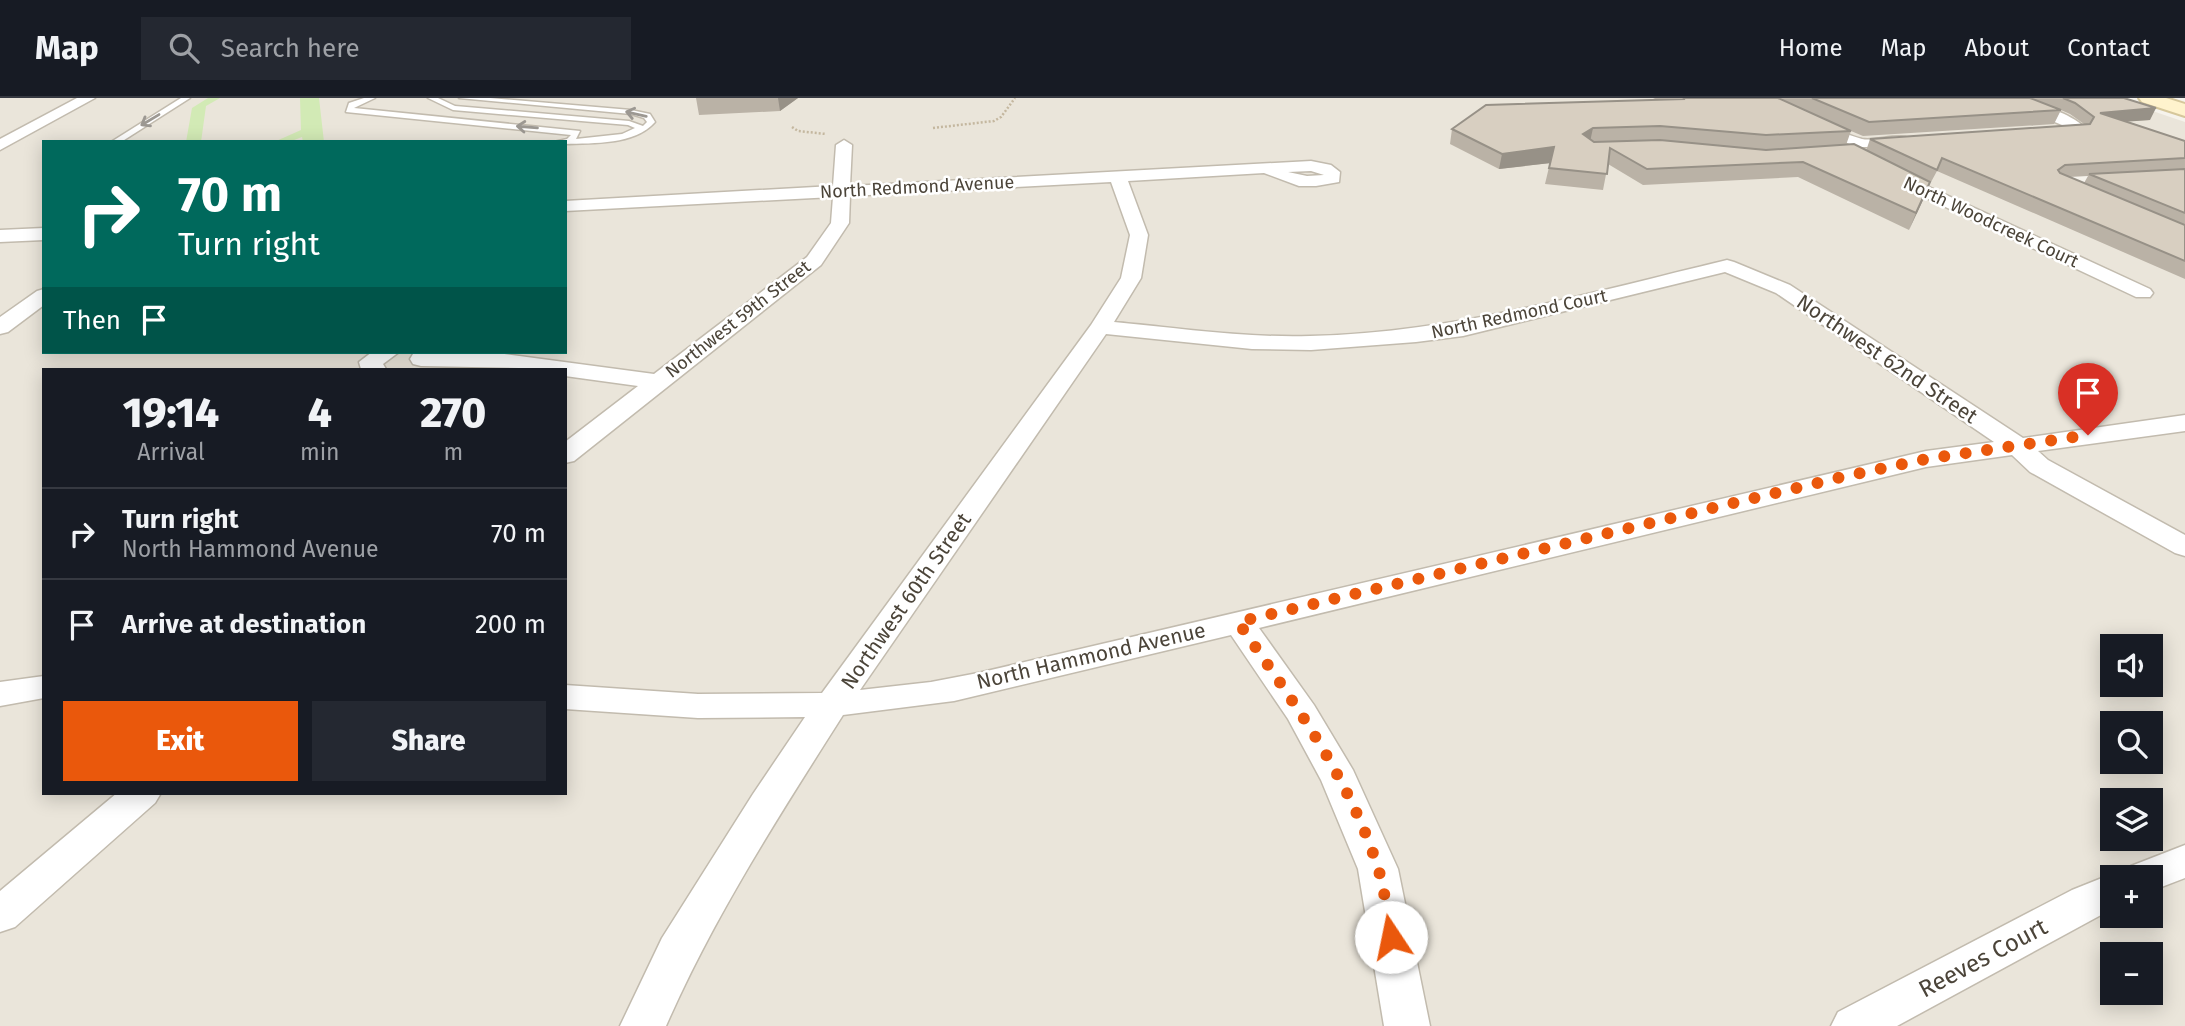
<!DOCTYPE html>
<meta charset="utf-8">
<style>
:root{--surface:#171b24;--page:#242831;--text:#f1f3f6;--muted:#9ea1a6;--line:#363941;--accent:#ea580c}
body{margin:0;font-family:"Fira Sans",sans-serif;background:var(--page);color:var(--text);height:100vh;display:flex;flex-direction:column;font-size:26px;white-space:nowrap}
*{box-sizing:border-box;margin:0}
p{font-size:23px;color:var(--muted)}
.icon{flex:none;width:38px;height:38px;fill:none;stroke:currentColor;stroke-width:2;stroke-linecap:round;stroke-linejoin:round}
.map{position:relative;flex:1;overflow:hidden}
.panel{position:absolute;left:42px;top:270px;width:525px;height:427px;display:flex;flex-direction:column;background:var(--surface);border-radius:0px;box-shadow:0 4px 18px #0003}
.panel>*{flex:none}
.hud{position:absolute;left:42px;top:42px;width:525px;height:214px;border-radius:0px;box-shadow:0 4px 18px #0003;background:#00695c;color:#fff;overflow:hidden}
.controls{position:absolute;left:2100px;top:536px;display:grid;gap:14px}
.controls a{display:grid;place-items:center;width:63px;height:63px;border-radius:0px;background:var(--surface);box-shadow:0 4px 18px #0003;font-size:35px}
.pin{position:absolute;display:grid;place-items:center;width:60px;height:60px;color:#fff;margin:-72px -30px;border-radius:50% 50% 50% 0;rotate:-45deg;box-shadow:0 0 7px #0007}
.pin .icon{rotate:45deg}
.me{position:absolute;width:77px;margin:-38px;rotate:349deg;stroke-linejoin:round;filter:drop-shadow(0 0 5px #0008)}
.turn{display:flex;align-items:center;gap:24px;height:147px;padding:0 21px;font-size:32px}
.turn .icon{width:91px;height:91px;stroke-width:2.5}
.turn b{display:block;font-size:49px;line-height:60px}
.then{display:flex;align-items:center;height:66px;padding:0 21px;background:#0003;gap:14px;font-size:26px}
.eta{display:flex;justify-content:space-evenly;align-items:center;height:119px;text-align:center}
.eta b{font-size:42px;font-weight:800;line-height:49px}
.cta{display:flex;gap:14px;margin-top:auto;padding:14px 21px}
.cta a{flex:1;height:80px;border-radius:0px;background:var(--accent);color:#fff;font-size:28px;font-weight:800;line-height:80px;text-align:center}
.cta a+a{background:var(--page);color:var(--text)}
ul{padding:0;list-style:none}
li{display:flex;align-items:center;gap:21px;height:91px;padding:0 21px;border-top:2px solid var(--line)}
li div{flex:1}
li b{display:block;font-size:26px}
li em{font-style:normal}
header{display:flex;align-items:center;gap:42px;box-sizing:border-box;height:98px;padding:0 35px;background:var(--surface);border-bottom:2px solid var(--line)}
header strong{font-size:33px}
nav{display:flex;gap:38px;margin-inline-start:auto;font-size:24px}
.search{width:490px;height:63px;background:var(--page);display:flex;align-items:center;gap:18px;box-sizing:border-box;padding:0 24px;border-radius:0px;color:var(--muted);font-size:26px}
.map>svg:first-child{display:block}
</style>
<header>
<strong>Map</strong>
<div class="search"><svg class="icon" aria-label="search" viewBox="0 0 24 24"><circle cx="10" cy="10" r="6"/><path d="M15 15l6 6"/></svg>Search here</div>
<nav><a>Home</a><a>Map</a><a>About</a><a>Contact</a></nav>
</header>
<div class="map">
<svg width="2185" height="928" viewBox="0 0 2185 928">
<rect width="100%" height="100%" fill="#f6f3ec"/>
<path fill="#eae5da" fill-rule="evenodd" d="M0,0H2114L2185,24V66L2012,76L2185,152V928H0ZM44,44H565V254H44ZM44,271H565V695H44ZM2112,548H2151V586H2112ZM2112,625H2151V663H2112ZM2112,702H2151V740H2112ZM2112,779H2151V817H2112ZM2112,856H2151V894H2112Z"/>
<path fill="#d2eab5" d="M208,0H220L206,8L201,44H186L192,10Z
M300,0H319L324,44H303L302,39L289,44H274L301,32Z"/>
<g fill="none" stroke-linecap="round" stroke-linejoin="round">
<defs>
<path id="lane" d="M181,0H190L121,44H111Z
M364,0H375L354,10L580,33L576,41L622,36L635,30L628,27L453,12L428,0H438L455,8L629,23L643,28L647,24L644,20L631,16L459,0H490L631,12L650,16L655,24C635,47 594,45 565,46V44H554L567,41L571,37L346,14L349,5Z"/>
<path id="street" d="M77,0H95L0,52V41Z
M1750,0C1791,0 1823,31 1862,41C1878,44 1903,32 1915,44L1907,49H1856Z
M1996,0C2021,0 2070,12 2087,32L2079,37L2043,39L2040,36L2043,33L2067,29Z
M844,42L852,47L850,88L1311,63L1331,67L1340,74L1339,84L1316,88H1299L1264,75L1128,83L1148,137L1141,180L1114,224C1179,230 1245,240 1310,238C1452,235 1589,195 1727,162L1734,164L1790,187L2023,340L2185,317V333L2038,353L2048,362L2185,437V458L2175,455L2030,374L2012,357L1926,369L1259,530L1314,607L1353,672L1398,771L1430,928H1384L1358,771L1321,682L1288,621L1231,537L954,603L843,617C779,718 714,818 666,928H620L662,840L753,696L805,619L698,620L565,611V587L698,596L822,595L1091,227L1121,180L1130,137L1111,84L850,98L849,125L821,167L574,363L565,365V344L638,288L565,278V271L421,268L413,266L410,261L413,256L421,254H489L654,276L807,159L831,125L833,99L565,113V103L833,88L836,47ZM1311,73L1324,77L1307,78L1288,74ZM1725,174L1776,195L1994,344L1926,353L978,575L931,584L860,592L1106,236L1252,251L1311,252L1416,244L1463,238Z
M1890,71L2150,191L2153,195L2150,199H2136L1884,80L1882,76L1884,72Z
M44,130V142L0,144V132Z
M44,191V207L8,234L0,236V219L37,193Z
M372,254H399L383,266L386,271H361L359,264Z
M44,578V600L0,608V584Z
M117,695H161L155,705L15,829L0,834V793Z
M2185,747V780L2151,793V779H2125L2131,768Z
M2112,776L2119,779H2112V811L1897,928H1831L1838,914L2072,792Z"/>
<path id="secondary" d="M2139,0H2166L2185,6V18L2142,4Z"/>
</defs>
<use href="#lane" stroke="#c2bbae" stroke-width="3"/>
<use href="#street" stroke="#c2bbae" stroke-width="3"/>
<use href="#secondary" stroke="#d6c79b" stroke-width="4"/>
<path stroke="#c4b79f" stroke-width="2.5" stroke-dasharray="2 2" stroke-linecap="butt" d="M792,29L798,33L826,36
M933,30L994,23L1001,19L1015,0"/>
<use href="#lane" fill="#fff" fill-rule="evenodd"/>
<use href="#street" fill="#fff" fill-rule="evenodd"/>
<use href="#secondary" fill="#fff3cd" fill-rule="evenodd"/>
</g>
<path fill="#bab2a6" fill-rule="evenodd" d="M696,0H798L780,13L699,17Z
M1653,0H2124L2150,22L2126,23L2185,43V181L1937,73L1931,84L1898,68L1930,84L1909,132L1798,79L1643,87L1608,66L1603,92L1545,86L1550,65L1499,71L1450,46L1452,31L1657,2ZM2061,12L2070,16L2084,26L1870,41L1866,53L1846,47L1851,33L1863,38L2054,26ZM2088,78L2084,85L2069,79Z"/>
<path fill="#979187" d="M778,0H798L780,13Z
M2156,10L2150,22L2095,26L2100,15Z
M1593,30L1590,44L1583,36Z
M1554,49L1551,65L1499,71L1502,56Z
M1930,84L1924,100L1909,132L1916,115Z"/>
<path fill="#d8cfc1" stroke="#979187" stroke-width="2" d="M1683,0H1778L1851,33L1766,37L1660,28L1593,30L1583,36L1594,44L1660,42L1766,52L1854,46L1930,84L1916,115L1803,64L1647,71L1610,50L1607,76L1549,70L1554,49L1502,56L1452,31L1486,7L1685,1Z
M1812,0H2030L2061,12L1869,24Z
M2063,0H2124L2156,10L2100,15L2185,43V60L2065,67L2058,72L2060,75L2185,127V163L1942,60L1937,72L1870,41L2090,26L2094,19L2075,5Z
M2185,71V115L2089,76Z"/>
<defs><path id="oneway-shaft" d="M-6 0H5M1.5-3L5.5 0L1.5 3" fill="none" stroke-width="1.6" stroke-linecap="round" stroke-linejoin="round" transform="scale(1.75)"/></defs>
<g stroke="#9c9892">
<use href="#oneway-shaft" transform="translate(636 16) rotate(-167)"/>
<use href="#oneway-shaft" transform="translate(150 22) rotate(149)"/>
<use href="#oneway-shaft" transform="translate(527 29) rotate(-175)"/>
</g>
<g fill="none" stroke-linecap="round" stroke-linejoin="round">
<path stroke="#ea580c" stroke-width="12" stroke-dasharray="0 21.6" d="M1391,839C1387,817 1385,792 1378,770C1349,679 1292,602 1238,524L1842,379L1926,361L2088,337"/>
</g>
<g text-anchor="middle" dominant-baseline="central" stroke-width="5" stroke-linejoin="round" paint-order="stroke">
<g font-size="18" fill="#4b4439" stroke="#fff">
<text transform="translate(917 89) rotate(-3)">North Redmond Avenue</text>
<text transform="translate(1991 124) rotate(25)">North Woodcreek Court</text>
<text transform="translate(1519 216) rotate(-12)">North Redmond Court</text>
<text transform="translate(738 221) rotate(-38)">Northwest 59th Street</text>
</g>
<g font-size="21" fill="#4b4439" stroke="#fff">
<text transform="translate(1887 261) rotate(34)">Northwest 62nd Street</text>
<text transform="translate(906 503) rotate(-55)">Northwest 60th Street</text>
<text transform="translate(1091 558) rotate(-13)">North Hammond Avenue</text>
</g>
<g font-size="24" fill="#4b4439" stroke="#fff">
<text transform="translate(1983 860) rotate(-28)">Reeves Court</text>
</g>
</g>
</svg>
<div class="controls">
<a><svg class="icon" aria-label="sound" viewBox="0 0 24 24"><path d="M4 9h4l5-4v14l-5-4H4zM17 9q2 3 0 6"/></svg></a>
<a><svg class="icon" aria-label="search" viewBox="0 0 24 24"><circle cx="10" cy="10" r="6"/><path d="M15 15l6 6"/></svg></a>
<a><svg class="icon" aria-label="layers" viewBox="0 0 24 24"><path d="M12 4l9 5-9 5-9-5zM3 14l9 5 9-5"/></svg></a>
<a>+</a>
<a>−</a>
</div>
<div class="pin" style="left:2088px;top:337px;background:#d93025"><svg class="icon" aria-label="arrive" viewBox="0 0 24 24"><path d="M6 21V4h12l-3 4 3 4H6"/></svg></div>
<svg class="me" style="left:1391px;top:839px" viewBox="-20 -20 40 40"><circle r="19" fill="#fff"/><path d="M0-13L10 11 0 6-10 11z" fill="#ea580c"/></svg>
<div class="hud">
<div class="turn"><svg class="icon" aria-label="right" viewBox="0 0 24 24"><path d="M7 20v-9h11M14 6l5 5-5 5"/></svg><div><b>70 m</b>Turn right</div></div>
<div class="then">Then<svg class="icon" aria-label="arrive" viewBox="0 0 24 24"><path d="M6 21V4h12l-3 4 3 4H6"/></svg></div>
</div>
<section class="panel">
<div class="eta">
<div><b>19:14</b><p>Arrival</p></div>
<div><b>4</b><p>min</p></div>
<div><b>270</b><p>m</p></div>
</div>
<ul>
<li><svg class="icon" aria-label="right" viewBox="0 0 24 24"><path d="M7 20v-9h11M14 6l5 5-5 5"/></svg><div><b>Turn right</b><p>North Hammond Avenue</p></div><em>70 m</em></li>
<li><svg class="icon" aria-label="arrive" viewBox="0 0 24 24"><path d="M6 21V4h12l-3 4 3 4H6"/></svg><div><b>Arrive at destination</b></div><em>200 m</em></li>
</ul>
<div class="cta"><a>Exit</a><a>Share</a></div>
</section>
</div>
